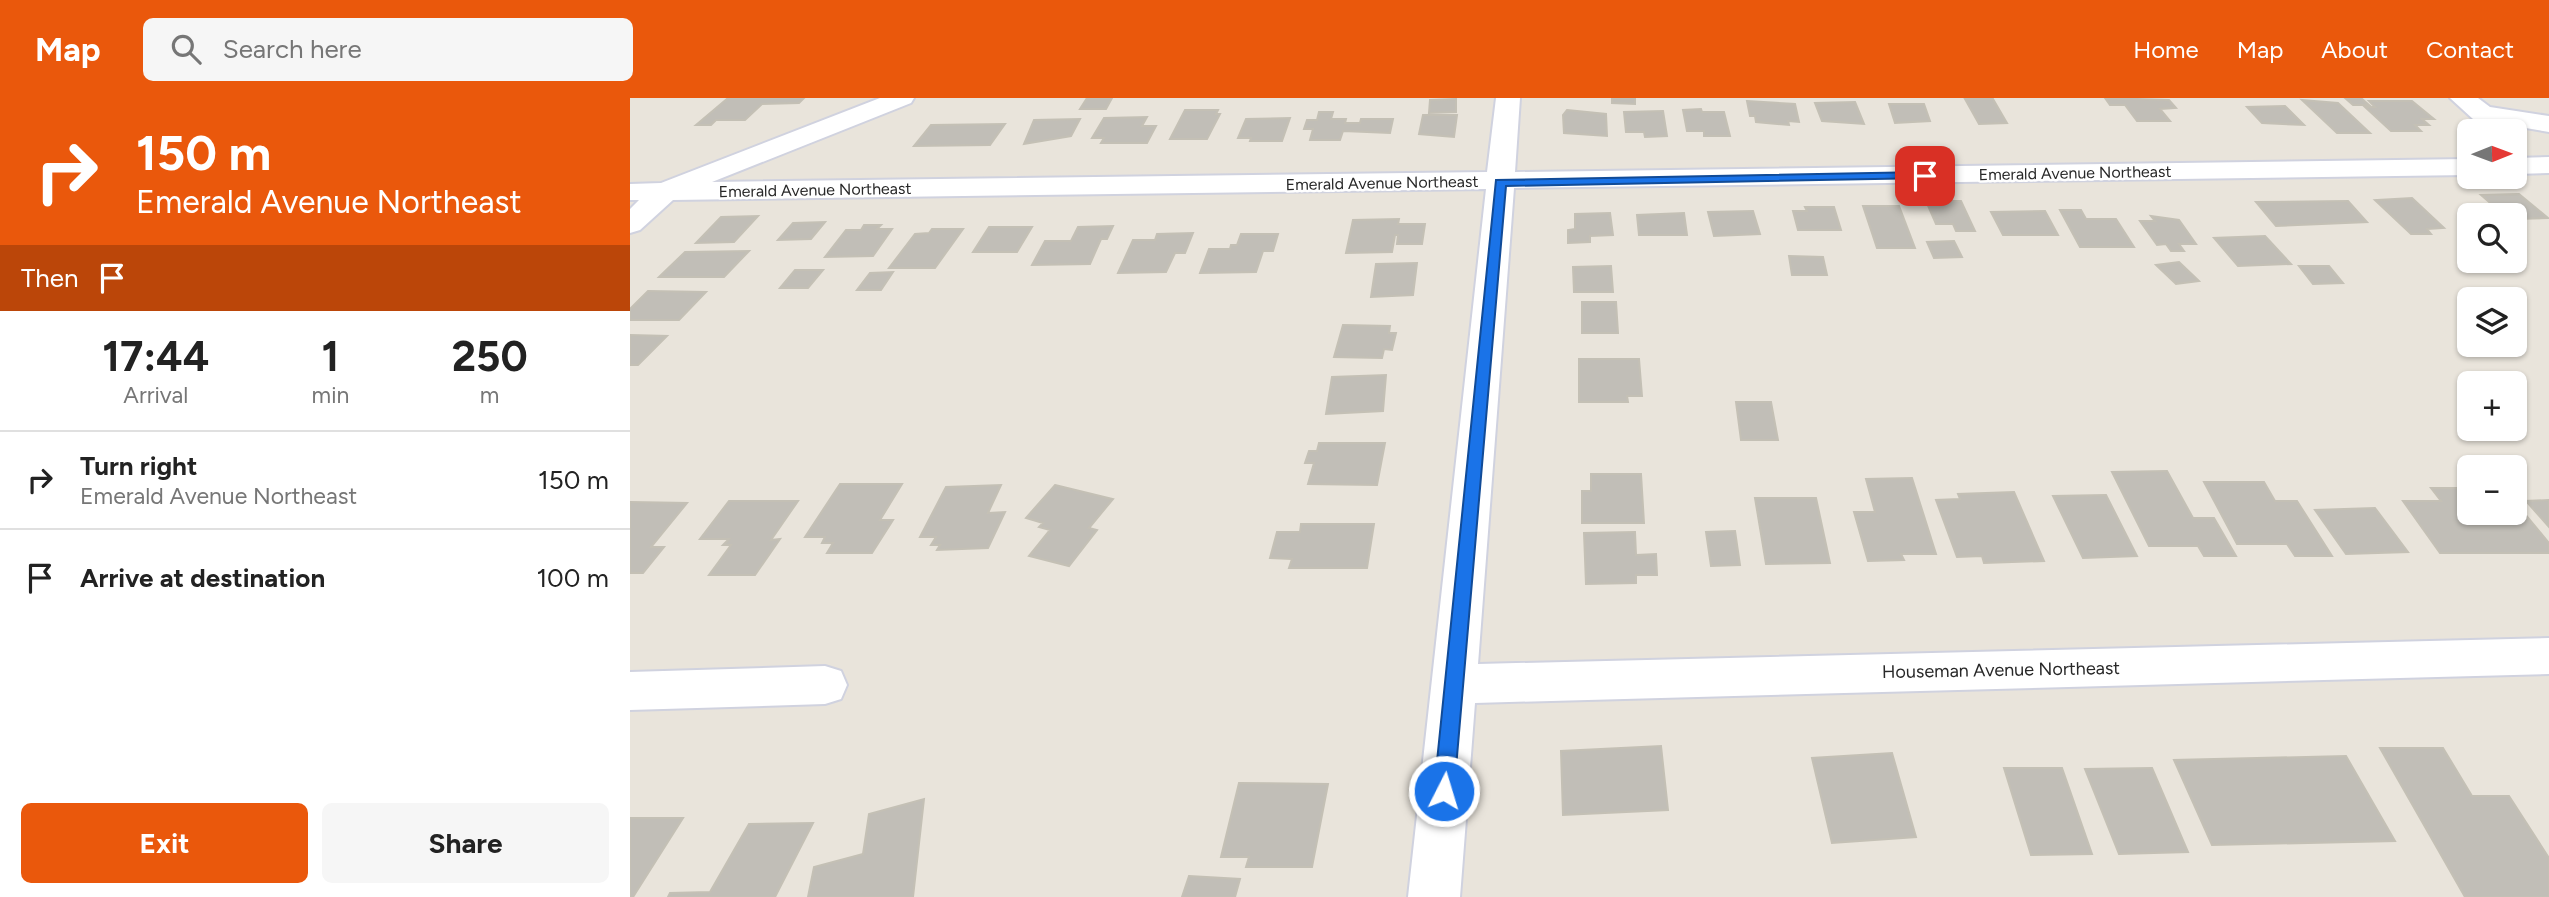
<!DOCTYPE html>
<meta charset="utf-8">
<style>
:root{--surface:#fff;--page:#f6f6f6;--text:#222;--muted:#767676;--line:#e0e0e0;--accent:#ea580c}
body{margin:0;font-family:Figtree,sans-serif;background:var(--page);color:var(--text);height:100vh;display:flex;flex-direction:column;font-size:26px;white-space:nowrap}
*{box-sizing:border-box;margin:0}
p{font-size:23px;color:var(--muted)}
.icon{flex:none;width:38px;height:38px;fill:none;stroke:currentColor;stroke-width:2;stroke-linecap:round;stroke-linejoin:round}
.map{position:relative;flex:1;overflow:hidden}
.side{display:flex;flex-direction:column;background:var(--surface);width:630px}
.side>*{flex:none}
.banner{background:#ea580c;color:#fff;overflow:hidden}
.needle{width:46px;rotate:89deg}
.tools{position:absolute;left:1827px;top:21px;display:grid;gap:14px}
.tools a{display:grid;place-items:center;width:70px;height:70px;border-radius:10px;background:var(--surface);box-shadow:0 2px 5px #0004;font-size:35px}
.pin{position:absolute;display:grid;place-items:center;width:60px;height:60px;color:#fff;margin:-30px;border-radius:14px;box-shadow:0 4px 10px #0006}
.me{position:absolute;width:77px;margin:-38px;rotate:5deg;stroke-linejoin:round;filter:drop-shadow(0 0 5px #0008)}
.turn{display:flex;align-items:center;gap:24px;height:147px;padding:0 21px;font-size:32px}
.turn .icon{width:91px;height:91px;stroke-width:2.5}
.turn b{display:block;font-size:49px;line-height:60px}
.then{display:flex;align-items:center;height:66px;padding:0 21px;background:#0003;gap:14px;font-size:26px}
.eta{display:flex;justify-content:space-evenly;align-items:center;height:119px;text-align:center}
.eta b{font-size:42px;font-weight:700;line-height:49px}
.button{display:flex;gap:14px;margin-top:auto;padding:14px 21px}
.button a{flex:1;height:80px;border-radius:10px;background:var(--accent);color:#fff;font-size:28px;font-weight:700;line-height:80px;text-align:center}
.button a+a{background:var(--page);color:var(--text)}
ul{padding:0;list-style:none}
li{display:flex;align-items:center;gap:21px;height:98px;padding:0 21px;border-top:2px solid var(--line)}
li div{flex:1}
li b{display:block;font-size:26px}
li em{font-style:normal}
header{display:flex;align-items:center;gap:42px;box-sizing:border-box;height:98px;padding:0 35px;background:var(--accent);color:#fff}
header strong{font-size:33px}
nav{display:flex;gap:38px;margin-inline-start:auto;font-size:24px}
.search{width:490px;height:63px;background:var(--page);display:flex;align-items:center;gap:18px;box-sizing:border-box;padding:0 24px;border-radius:10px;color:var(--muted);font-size:26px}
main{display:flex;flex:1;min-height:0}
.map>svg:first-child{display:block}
</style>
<header>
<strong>Map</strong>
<div class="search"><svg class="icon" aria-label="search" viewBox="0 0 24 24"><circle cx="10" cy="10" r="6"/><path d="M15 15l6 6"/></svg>Search here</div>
<nav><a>Home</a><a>Map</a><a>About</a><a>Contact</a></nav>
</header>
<main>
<section class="side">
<div class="banner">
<div class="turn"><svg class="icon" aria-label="right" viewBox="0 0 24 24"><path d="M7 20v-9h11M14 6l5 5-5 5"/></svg><div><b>150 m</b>Emerald Avenue Northeast</div></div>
<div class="then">Then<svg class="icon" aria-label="arrive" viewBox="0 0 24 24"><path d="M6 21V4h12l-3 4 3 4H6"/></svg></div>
</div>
<div class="eta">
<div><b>17:44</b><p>Arrival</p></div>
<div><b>1</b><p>min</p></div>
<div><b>250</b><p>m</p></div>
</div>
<ul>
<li><svg class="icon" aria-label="right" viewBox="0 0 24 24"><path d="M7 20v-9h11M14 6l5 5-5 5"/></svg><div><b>Turn right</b><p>Emerald Avenue Northeast</p></div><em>150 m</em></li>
<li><svg class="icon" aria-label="arrive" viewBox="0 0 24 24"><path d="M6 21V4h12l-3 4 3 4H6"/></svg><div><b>Arrive at destination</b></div><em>100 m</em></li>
</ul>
<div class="button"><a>Exit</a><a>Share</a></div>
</section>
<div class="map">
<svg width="1919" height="799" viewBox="0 0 1919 799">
<rect width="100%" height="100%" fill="#e9e4db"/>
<path fill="#c1beb7" stroke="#c4c0b5" stroke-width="2" d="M98,0H174L169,5L132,6L115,22H86L81,27H66Z
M457,0H482L476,11H450Z
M982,0H1005V6L982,5Z
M1475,0L1539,2L1546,10L1530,11L1540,23H1507L1495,7H1480Z
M1715,0H1731L1739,7H1723Z
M826,1V14L799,15L800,2Z
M1335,1H1363L1377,25L1349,26Z
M1672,2L1708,5L1740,35H1707Z
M1117,3L1165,6L1169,24L1158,23L1159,27L1126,24L1125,18H1120Z
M1739,3H1782L1804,21H1792L1799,27H1785L1791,33H1761L1735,9H1745Z
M1225,4L1234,26L1192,23L1185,5Z
M1259,6H1294L1300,23L1265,25Z
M1655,8L1674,27L1632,25L1617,9Z
M1071,11L1072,14H1094L1100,38H1074V33H1057L1053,12Z
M555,12H588L586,16H590L577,41H540Z
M937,12L976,16L977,38L934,35L933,17Z
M1033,13L1037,38L1015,39L1014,34H996L994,14Z
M689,14H703L701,21H716L715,25H730L731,21H763L760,35L713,33L710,42H680L683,31H674L677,22H687Z
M793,17H827L824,39L789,36Z
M517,19L512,28H526L517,45H471L474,40H462L474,20Z
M660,20L652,43H620L621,40H608L616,21Z
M450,21L441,38L394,46L404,22Z
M375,26L360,47L284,48L301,27Z
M1889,96L1918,120L1885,121V117H1874L1851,97Z
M1782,100L1814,130L1797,131L1801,136H1781L1745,102Z
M1296,103H1331L1345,133H1326L1323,126H1306Z
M1718,103L1737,124L1646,128L1626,104Z
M1233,108H1269L1285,150H1247Z
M1175,109H1204L1211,132H1168L1163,113H1177Z
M1430,112H1451L1456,121H1486L1504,149H1450Z
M1123,113L1130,136L1084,138L1078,114Z
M1415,113L1428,137H1373L1361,114Z
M980,115L983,137L960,138V144L938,145V132L945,131V116Z
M1054,115L1057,137H1009L1007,117Z
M128,118L104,144L66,145L91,119Z
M1521,118L1549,122L1566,146H1549L1554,153H1541L1536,146L1527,147L1510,123H1525Z
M769,121L768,126H795L792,146H767L768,137H765L762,154L716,155L723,122Z
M195,124L181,141L148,142L163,125Z
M234,127H251L247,131H262L243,158L195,159L216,132H231Z
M483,128L477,141H471L460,166L402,167L415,143H441L448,129Z
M359,129H402L387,154H343Z
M302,131H333L305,170H259L285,136L299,135Z
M563,135L555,155H545L536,174L488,175L503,142H525L527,136Z
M611,136H648L643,153H633L626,174L570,175L579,151H600L601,147H607Z
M1635,138L1661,166L1608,168L1584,140Z
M1324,143L1332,159L1304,160L1297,144Z
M119,153L94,179H29L55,154Z
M1159,158L1193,159L1197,177H1162Z
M1549,164L1569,183L1546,186L1526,167Z
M787,165L783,197L741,199L746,166Z
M981,168L983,194H944L943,169Z
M1669,168H1699L1713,185L1683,186Z
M165,172H193L178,190H150Z
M263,174L251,192H227L240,175Z
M18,193L76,194L49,222H0V211Z
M952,204H986L988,235H952Z
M713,227L760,228L759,235H766L762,252L754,251L752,260L704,259Z
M0,237L37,238L8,267H0Z
M949,261H1009L1012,298H997L998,304H949Z
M756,277L753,313L696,316L702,279Z
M1106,304H1141L1148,342H1111Z
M689,345H755L747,387L678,386L684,365H675L679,353H687Z
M1537,373L1563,420H1584L1606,458H1574L1568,448H1519L1482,374Z
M961,376H1011L1014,425H952V393H961Z
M1282,380L1306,456H1271L1274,462L1238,463L1224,414H1245L1236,381Z
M1574,384H1634L1645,403H1667L1702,458H1665L1657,446H1607Z
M210,386H272L250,422H263L242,455H197L203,445H192L195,439H175Z
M371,387L358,415L375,414L358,450L307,452L310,447H301L306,439H290L316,389Z
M425,387L483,401L459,430L467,432L439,468L399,458L420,432L409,429L413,425L396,420Z
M1801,390H1837L1839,415H1885V404L1919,445V455H1810L1773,403H1811Z
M1384,394L1414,463L1354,465L1352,458L1327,459L1306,402L1330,401L1328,396Z
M1476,397L1507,458L1453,460L1423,398Z
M1125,400H1186L1200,465L1136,466Z
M1919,402V429L1896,403Z
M99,403H168L141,442L150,441L125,477H79L101,447H93L99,441H70Z
M0,404L57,405L21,449H34L13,475H0Z
M1745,410L1778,454L1716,456L1685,412Z
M671,426H744L737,470H659L662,461L640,460L647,434H670Z
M1105,433L1110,467L1081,468L1076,434Z
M1005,434L1006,457L1026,456L1027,477H1006V485L956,486L954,435Z
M1031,648L1038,712L933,717L931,653Z
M1750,650H1813L1842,698H1879L1919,760V799H1835Z
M1262,655L1286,739L1202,745L1182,660Z
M1716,658L1765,743L1582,747L1544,662Z
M1374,670H1432L1462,756L1401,757Z
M1522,670L1558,754L1489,756L1455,671Z
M609,685L698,686L682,769H616L619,759H591Z
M294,701L283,799H178L184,769L233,756L239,716Z
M0,720H53L3,799H0Z
M183,725L145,799H38L40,795L80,794L119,726Z
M559,778L610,781L605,799H552Z"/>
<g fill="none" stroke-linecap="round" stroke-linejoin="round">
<defs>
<path id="minor" d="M250,0H284L281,5L82,84L857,74L866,0H890L885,74L1839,61V77L884,90L848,566L1919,540V576L845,605L830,799H778L856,91L43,102L10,132L0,135V111L9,102H0V86L31,85Z
M1820,0H1848L1860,9L1919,18V34L1843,21Z
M1919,59V75L1885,76V60Z
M195,568L211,573L217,587L211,601L195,606L0,612V574Z"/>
</defs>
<use href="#minor" stroke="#d0d2df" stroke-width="4"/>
<use href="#minor" fill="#fff" fill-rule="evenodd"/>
</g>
<path fill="#1a73e8" stroke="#114b97" stroke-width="2" d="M1295,74L1301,78L1299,80L876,88L824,693L821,699L814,702L807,699L804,693L866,82Z"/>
<g text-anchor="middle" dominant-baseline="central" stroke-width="5" stroke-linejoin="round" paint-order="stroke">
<g font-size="16" fill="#282828" stroke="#fff">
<text transform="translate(1445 75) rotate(-1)">Emerald Avenue Northeast</text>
<text transform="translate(752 85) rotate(-1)">Emerald Avenue Northeast</text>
<text transform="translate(185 92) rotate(-1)">Emerald Avenue Northeast</text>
</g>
<g font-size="18" fill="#282828" stroke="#fff">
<text transform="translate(1371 572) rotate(-1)">Houseman Avenue Northeast</text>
</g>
</g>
</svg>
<div class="tools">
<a><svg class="needle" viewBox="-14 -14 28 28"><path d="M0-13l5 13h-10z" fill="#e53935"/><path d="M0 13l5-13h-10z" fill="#767676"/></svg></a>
<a><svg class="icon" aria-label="search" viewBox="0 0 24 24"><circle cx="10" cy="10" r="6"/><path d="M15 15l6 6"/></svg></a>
<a><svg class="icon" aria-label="layers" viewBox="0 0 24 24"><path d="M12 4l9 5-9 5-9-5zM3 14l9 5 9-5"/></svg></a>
<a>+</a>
<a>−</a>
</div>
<div class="pin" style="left:1295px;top:78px;background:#d93025"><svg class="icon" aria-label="arrive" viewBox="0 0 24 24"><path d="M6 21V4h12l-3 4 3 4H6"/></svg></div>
<svg class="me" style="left:814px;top:693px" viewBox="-20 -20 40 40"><circle r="17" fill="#1a73e8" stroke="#fff" stroke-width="3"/><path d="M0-11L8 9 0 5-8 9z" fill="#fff"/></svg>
</div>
</main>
